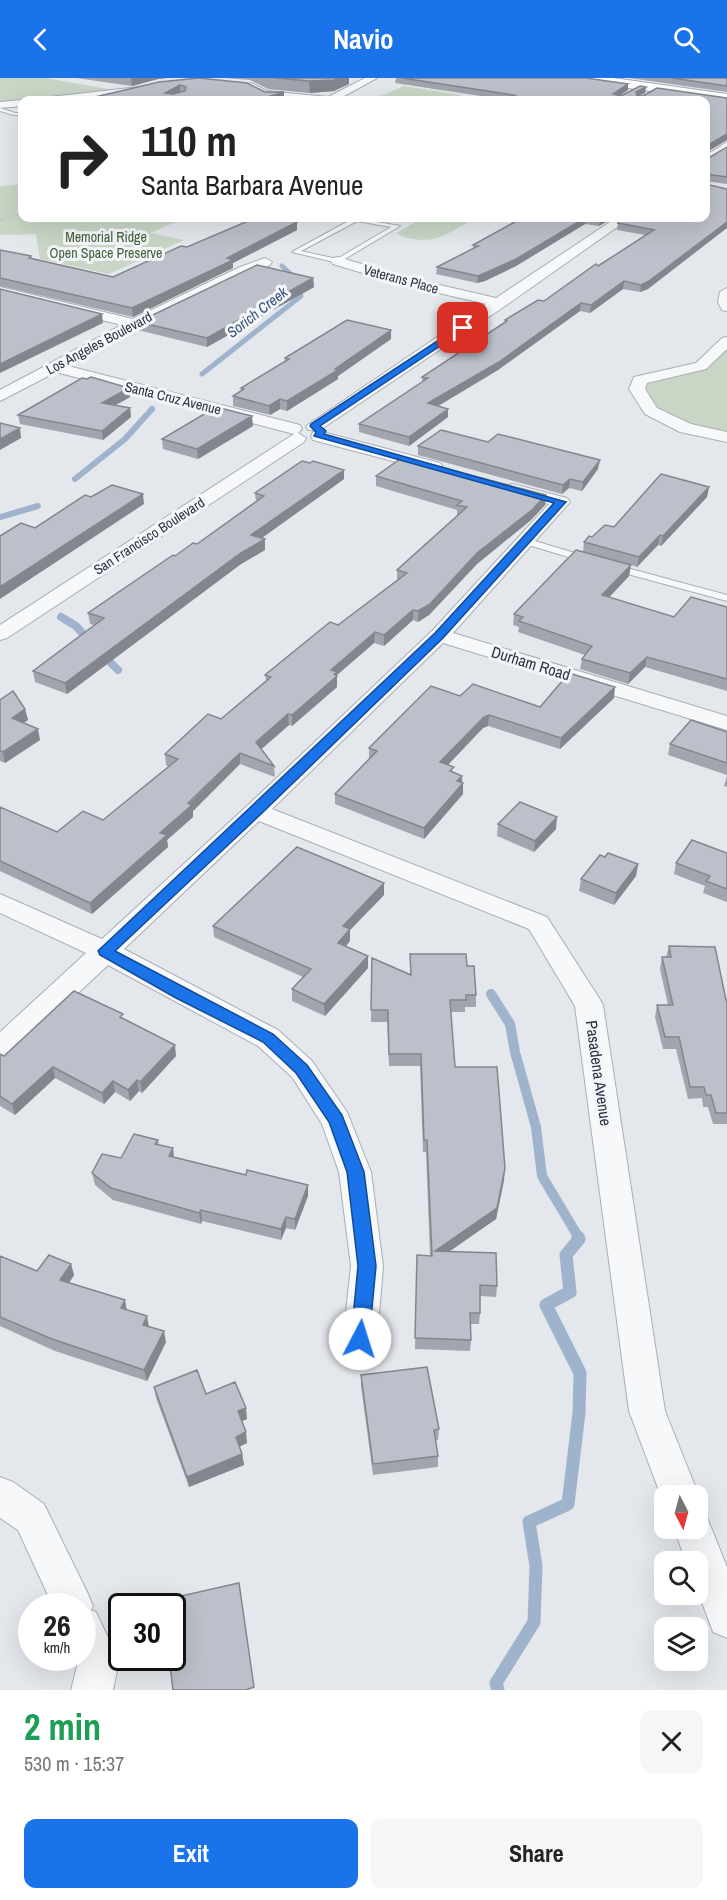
<!DOCTYPE html>
<meta charset="utf-8">
<style>
:root{--surface:#fff;--page:#f6f6f6;--text:#222;--muted:#767676;--accent:#1a73e8}
body{margin:0;font-family:"Archivo Narrow",sans-serif;background:var(--page);color:var(--text);height:100vh;display:flex;flex-direction:column;font-size:22px;white-space:nowrap}
*{box-sizing:border-box;margin:0}
p{font-size:20px;color:var(--muted)}
.icon{flex:none;width:33px;height:33px;fill:none;stroke:currentColor;stroke-width:2;stroke-linecap:round;stroke-linejoin:round}
.map{position:relative;height:1612px;overflow:hidden}
.details{display:flex;flex-direction:column;background:var(--surface);flex:1}
.details>*{flex:none}
.banner{position:absolute;left:18px;top:18px;width:692px;height:126px;border-radius:12px;box-shadow:0 6px 24px #0002;background:#fff;color:var(--text);overflow:hidden}
.needle{width:39px;rotate:174deg}
.tools{position:absolute;left:654px;top:1407px;display:grid;gap:12px}
.tools a{display:grid;place-items:center;width:54px;height:54px;border-radius:12px;background:var(--surface);box-shadow:0 6px 24px #0002;font-size:30px}
.speed{position:absolute;left:18px;top:1515px;display:flex;gap:12px;font-size:30px;font-weight:700;text-align:center}
.speed>*{display:grid;place-content:center;width:78px;height:78px;border-radius:50%;background:var(--surface);box-shadow:0 6px 24px #0002;line-height:1}
.speed small{font-size:15px;font-weight:400}
.speed .limit{border:3px solid #111;border-radius:9px;background:#fff;color:#111}
.pin{position:absolute;display:grid;place-items:center;width:51px;height:51px;color:#fff;margin:-26px;border-radius:12px;box-shadow:0 3px 9px #0006}
.me{position:absolute;width:66px;margin:-33px;rotate:5deg;stroke-linejoin:round;filter:drop-shadow(0 0 4px #0008)}
.turn{display:flex;align-items:center;gap:21px;height:126px;padding:0 24px;font-size:27px}
.turn .icon{width:78px;height:78px;stroke-width:2.5}
.turn b{display:block;font-size:42px;line-height:51px}
.round{display:grid;place-items:center;flex:none;width:63px;height:63px;border-radius:12px;background:var(--page)}
.headline{display:flex;align-items:center;justify-content:space-between;height:102px;padding:0 24px}
h1{font-size:36px;font-weight:700;line-height:45px;color:#1e9e55}
.primary-button{display:flex;gap:12px;margin-top:auto;padding:12px 24px}
.primary-button a{flex:1;height:69px;border-radius:12px;background:var(--accent);color:#fff;font-size:24px;font-weight:700;line-height:69px;text-align:center}
.primary-button a+a{background:var(--page);color:var(--text)}
header{display:flex;justify-content:space-between;align-items:center;height:78px;padding:0 24px;background:var(--accent);color:#fff;font-size:27px;font-weight:700}
.map>svg:first-child{display:block}
</style>
<header><svg class="icon" aria-label="back" viewBox="0 0 24 24"><path d="M15 5l-7 7 7 7"/></svg>Navio<svg class="icon" aria-label="search" viewBox="0 0 24 24"><circle cx="10" cy="10" r="6"/><path d="M15 15l6 6"/></svg></header>
<div class="map">
<svg width="727" height="1612" viewBox="0 0 727 1612">
<rect width="100%" height="100%" fill="#e4e7ec"/>
<path fill="#c9d6c5" d="M0,0H46L119,13L0,25Z
M404,8L461,17L449,22H371Z
M22,106V140H185L150,155L184,162L109,196L40,181L36,156L0,157V108Z
M422,140H475C455,151 438,166 414,161C408,160 402,159 397,155Z
M727,263V359L651,333L640,302L701,288Z"/>
<g fill="none" stroke-linecap="round" stroke-linejoin="round">
<path stroke="#9fb4cc" stroke-width="5" d="M202,296L301,218L296,201L282,188"/>
<path stroke="#9fb4cc" stroke-width="6" d="M75,401L125,361L152,331
M0,439L38,428"/>
<path stroke="#9fb4cc" stroke-width="8" d="M61,539L76,548L91,565
M103,577L118,592"/>
<path stroke="#9fb4cc" stroke-width="10" d="M491,916L510,946L515,974L536,1049L542,1098L579,1160"/>
<path stroke="#9fb4cc" stroke-width="13" d="M498,1612L496,1605L534,1544L536,1488L529,1444L568,1426L579,1335L580,1295L546,1227L570,1214L566,1177L579,1161L578,1159"/>
<defs>
<path id="lane" d="M0,30L15,35H22V37H14L0,33Z
M354,140L400,148L338,185L292,174ZM357,143L391,149L337,181L301,173Z
M525,460L588,479L589,481L585,484L522,465V461Z
M616,487L727,517V523L613,492V488Z"/>
<path id="street" d="M365,0H377L337,22L265,19L246,8L251,5L267,13L328,19Z
M139,9L143,10V14L72,22H45L50,19Z
M22,22H24L22,28L0,30V24Z
M727,64V72L705,86V78Z
M616,140H630L505,228L320,352H308L306,348L486,226L396,205L333,186L331,183L333,180L338,179L405,199L496,220Z
M265,180L272,184L270,187L140,249L68,288L300,347L302,351L298,355L306,360L304,364L7,560L0,562V547L294,356L56,294L0,323V312L122,247L0,217V209L133,241L240,189Z
M727,210V233L722,232L718,224L720,214Z
M727,259V271L706,291L647,305L645,311L657,330L691,346L727,354V364L680,354L645,336L629,311L634,299L696,285L722,260Z
M319,353L440,385L443,389L440,393L434,394L313,362L311,358L313,354Z
M513,406L567,420L570,424L453,555L727,638V652L443,565L272,731L547,839L599,920L603,927L665,1333L699,1418L698,1421V1418H664V1426L629,1333L575,928L529,851L259,743L124,871L278,952L312,983L347,1034L371,1094L383,1188L377,1261L372,1272L360,1277L348,1272L343,1261L351,1188L339,1094L322,1046L292,999L258,968L108,887L10,979L0,982V954L86,875L0,835V816L102,861L247,728L432,553L549,426L507,415L504,411L507,407Z
M0,1399L13,1404L44,1426L87,1514L93,1528L91,1532L96,1534L119,1583L113,1612H71L78,1584L76,1580H82V1528H53L18,1452L0,1440Z
M698,1433L706,1437L727,1489V1560L713,1554L698,1514V1484H686L674,1450H698Z"/>
<path id="primary" d="M580,0H613L727,16V24L586,4Z"/>
</defs>
<use href="#lane" stroke="#a9aeb7" stroke-width="2"/>
<use href="#street" stroke="#a9aeb7" stroke-width="2"/>
<use href="#primary" stroke="#a3abb8" stroke-width="2"/>
<path stroke="#c2c5cb" stroke-width="1.5" stroke-dasharray="2 2" stroke-linecap="butt" d="M20,136L22,135"/>
<path stroke="#c2c5cb" stroke-width="2" stroke-dasharray="2 2" stroke-linecap="butt" d="M150,140L144,143L168,140
M0,142L22,135"/>
<use href="#lane" fill="#f7f8fa" fill-rule="evenodd"/>
<use href="#street" fill="#f7f8fa" fill-rule="evenodd"/>
<use href="#primary" fill="#fff" fill-rule="evenodd"/>
</g>
<path fill="#a1a5ae" d="M76,0H167L158,1L132,8Z
M225,0H349V6L334,13L310,15L268,11L250,2Z
M396,0H586L628,6V12L619,18H621L646,9L645,15L638,18L727,20V62L705,75V22H507L395,5Z
M629,0H727V14Z
M159,4L265,14L284,22H82Z
M727,69V106L705,103L707,81Z
M522,140H613L599,148L585,146L516,188L485,203L477,205L436,196L437,189L473,171V167Z
M705,140L648,211L640,214L623,211L590,235L580,233L498,292L438,328L448,331V339L409,368L359,354V346L422,304V299L505,244V242L544,223L645,157L617,152L618,145Z
M297,144V152L233,185V190L133,239L0,208V172L31,178L32,180L113,199L187,169Z
M313,200L314,209L207,269L138,252V244Z
M391,252V261L338,298V301L287,333L280,331L270,337L233,328V318L241,313V310L285,284V280Z
M129,310L130,319L116,327L130,330L131,339L103,362L20,346L18,337Z
M253,348L198,381L163,371L162,361Z
M488,364L598,391L582,413L569,410L562,416L418,377V368Z
M376,398L546,417L545,427L531,442L477,486L429,537L418,544L413,542L384,568L374,565L337,597V609L292,648L289,647L261,671L274,688L275,699L240,686L193,733V739L167,762L168,769L92,836L0,793V729L57,754L103,742L169,689L166,687L165,676L221,641L266,603L265,597L338,547L397,502V492L458,437H457V432L376,408Z
M344,401L262,460L265,472L241,486L67,616L35,604L33,593L94,547L90,546L88,535L175,478L197,466L256,424L255,415Z
M709,409L707,419L661,468L658,467L637,489L631,487L629,498L609,519L674,539L727,529V613L645,589L628,606L580,591L582,581L585,577L518,554L519,549L513,547L514,536L583,474L584,464L614,449Z
M460,618L540,629L614,620L560,671L488,648L483,650L448,687L454,695L462,698L463,716L424,761L335,726V716L370,681L369,680V670Z
M0,622L25,631L28,642L23,645L40,662L5,685L0,683Z
M727,654V709L724,708L727,697L668,677L670,666Z
M498,746L556,751L534,774L497,758Z
M727,775V824L703,815L705,808L674,796L676,785Z
M605,779L638,786L636,798L614,827L579,813L581,801Z
M384,817L350,852V863L346,868L368,878V890L325,938L292,923V911L303,899L214,859L213,848Z
M669,868L727,922V1046H713L708,1029H703L702,1020L688,1021L676,971H663L655,939L657,927H668L660,891L662,879H666Z
M410,876L467,888L476,917V929H465V934H451L455,989L504,1102L496,1141L450,1173L497,1208L496,1219L480,1218V1235L479,1246H471V1262L470,1273L415,1271L417,1177L430,1178L426,1074H423L420,988H389L387,944H371L372,880L410,896Z
M124,942L176,978L142,1015L139,1013L130,1023L115,1014L104,1026L55,1000L15,1037L0,1028V976L4,978Z
M158,1062L159,1067L173,1070L174,1080L308,1118L295,1152L286,1150L281,1162L202,1143L201,1146L113,1122L95,1107L92,1095Z
M0,1178L37,1193L71,1186L74,1197L69,1205L127,1232L149,1249L166,1264L147,1303L55,1273L0,1248Z
M361,1297L439,1351L438,1362H436L438,1378V1389L373,1397L361,1308Z
M154,1309L206,1316L247,1341L242,1343L247,1365L239,1368L242,1376L244,1387L189,1409L156,1320Z"/>
<path fill="#83868d" d="M131,0H167L158,1L132,8Z
M337,0H349V6L334,13L310,15L309,3Z
M628,6V12L613,22V16Z
M180,7V15L166,22L165,15Z
M646,9L645,15L635,20L636,14Z
M284,14V22H257Z
M727,56V62L705,75V69Z
M585,140H586L585,146L516,188L485,203L477,205L478,198Z
M603,140H613L599,148L600,141Z
M297,144V152L233,185V190L133,239L132,230Z
M727,144V150L648,211L640,214L641,207Z
M313,200L314,209L207,269V260Z
M624,203L623,211L590,235L591,227Z
M581,225L580,233L498,292L428,334V325Z
M102,236L103,245L0,295V286Z
M391,252V261L338,298V301L287,333V323Z
M129,310L130,319L103,334L102,325Z
M280,321V331L270,337L269,328Z
M130,330L131,339L103,362L102,353Z
M448,331V339L409,368V359Z
M252,338L253,348L198,381L197,371Z
M20,350L21,360L0,372V361Z
M600,382L598,391L582,413L583,404Z
M344,392V401L252,467L251,457Z
M570,401L569,410L562,416L563,407Z
M709,409L707,419L661,468L663,458Z
M143,416L144,426L0,521V509Z
M546,417L545,427L531,442L477,486L429,537L418,544V533L477,475Z
M660,457L658,467L637,489L639,479Z
M265,461V472L241,486L67,616L65,605L241,475Z
M631,487L629,498L601,528L602,517Z
M413,532V542L384,568V557Z
M375,554L374,565L337,597V609L292,648V637L331,592Z
M647,579L645,589L628,606L630,595Z
M615,609L614,620L560,671L561,660Z
M25,631L28,642L14,652L12,640Z
M288,636L289,647L257,675L256,664Z
M489,637L488,648L483,650L440,695V684L484,639Z
M38,651L40,662L5,685L3,674Z
M240,675V686L193,733V739L167,762L168,769L92,836L90,825Z
M462,698L461,707L463,705V716L424,761V750L457,703Z
M557,739L556,751L534,774L535,763Z
M638,786L636,798L614,827L616,815Z
M384,805V817L350,852V863L338,877V865L343,848Z
M368,878V890L325,938L324,926Z
M175,967L176,978L142,1015L140,1004Z
M53,989L55,1000L15,1037L12,1026Z
M137,1002L139,1013L130,1023L128,1012Z
M113,1003L115,1014L104,1026L102,1015Z
M173,1070L174,1082L169,1078Z
M505,1090L504,1102L496,1141L434,1184L435,1173Z
M308,1107V1118L295,1152V1141Z
M201,1132L202,1143L201,1146L199,1135Z
M286,1139V1150L281,1162V1151Z
M71,1186L74,1197L63,1214L60,1202Z
M125,1222L127,1233L121,1230Z
M147,1238L149,1249L143,1247Z
M164,1253L166,1264L147,1303L144,1292Z
M246,1330L247,1341L239,1344L238,1333Z
M246,1354L247,1365L237,1370L236,1359Z
M242,1376L244,1387L189,1409L187,1399Z"/>
<path fill="#bbc0ca" stroke="#83868d" stroke-width="1.5" fill-rule="evenodd" d="M199,0L247,5L265,14H284L257,22H82L159,4ZM180,7L186,9L185,13L173,16L165,15Z
M275,0H337L334,2L309,3Z
M402,0H586L628,6L613,16L621,18L640,8L646,9L636,14L637,18H643L657,10L727,20V56L705,69V22H527L513,17Z
M672,0H727V8Z
M727,69V99L706,96L705,97V81H707Z
M705,106L727,111V144L649,203L641,207L624,203L591,227L581,225L499,284L428,325L448,331L409,359L359,346L428,300L422,299L507,243L505,242L538,222L544,223L596,186L598,188L654,152L618,145L625,140H705Z
M255,140H273L297,144L227,180L233,182L132,230L0,200V172L31,178L29,180L113,199L181,168L187,169Z
M522,140H585L516,181L485,195L478,198L437,189L478,168L473,167Z
M590,140H603L600,141Z
M257,187L313,200L207,260L138,244Z
M0,211L102,236L0,286Z
M347,242L391,252L335,291L338,292L287,323L280,321L269,328L233,318L244,311L241,310L289,281L285,280Z
M91,299L129,310L102,325L130,330L102,353L18,337L82,300L87,301Z
M216,329L252,338L197,371L162,361Z
M0,345L20,350L0,361Z
M441,352L488,364L498,356L600,382L583,404L570,401L563,407L418,368Z
M403,379L546,417L532,432L477,475L430,526L418,533L413,532L384,557L375,554L331,592L337,594L334,596L337,598L292,637L288,636L256,664L274,688L240,675L188,725L192,727L160,755L167,757L90,825L0,783V729L57,754L83,733L103,742L178,681L165,676L208,636L221,641L271,599L265,597L330,544L338,547L407,495L397,492L467,429L457,427L462,423L376,398Z
M302,383L310,385L313,383L344,392L251,457L265,461L241,475L65,605L33,593L104,540L88,535L173,477L175,478L193,465L197,466L264,418L255,415Z
M661,396L709,409L663,458L660,457L639,479L584,464L589,458L592,459L605,447L614,449Z
M112,407L143,416L0,509V458L21,445L35,450L85,417L91,419Z
M576,472L631,487L602,517L674,539L691,519L727,529V601L647,579L630,595L582,581L592,568L519,543L523,539L514,536Z
M569,595L615,609L561,660L489,637L484,639L440,684L454,689L450,693L462,698L457,703L463,705L424,750L335,716L377,673L369,670L431,608L460,618L473,606L540,629Z
M13,613L25,631L12,640L38,651L3,674L0,673V622Z
M691,642L727,654V685L670,666Z
M520,724L557,739L535,763L498,746Z
M692,762L727,775V811L706,803L710,798L676,785Z
M297,769L384,805L343,848L350,851L338,865L368,878L324,926L292,911L311,891L213,848Z
M608,775L638,786L616,815L581,801L600,777L605,779Z
M669,868L715,869L726,922H727V1035H716L711,1017H706L704,1009H690L679,959H665L657,927H673L662,879H671Z
M410,876H466L467,888H474L476,917H466V922H450L455,989H497L505,1090L497,1130L435,1173L496,1175L497,1208L480,1207V1235H470L471,1262L415,1260L417,1177L432,1178L427,1062H424L421,976H389L388,932H371L372,880L411,897Z
M74,913L123,936L120,939L175,967L140,1004L137,1002L128,1012L113,1003L102,1015L53,989L12,1026L0,1018V976L4,978Z
M134,1056L158,1062L155,1066L173,1070L169,1078L246,1097L247,1092L308,1107L295,1141L286,1139L281,1151L201,1132L199,1135L111,1110L92,1095L102,1076L121,1080Z
M49,1177L71,1186L60,1202L125,1222L121,1230L147,1238L143,1247L164,1253L144,1292L52,1261L0,1239V1178L37,1193Z
M427,1289L439,1351L434,1352L438,1378L373,1386L361,1297Z
M197,1292L206,1316L235,1304L246,1330L238,1333L246,1354L236,1359L242,1376L187,1399L154,1309Z
M239,1505L254,1609L246,1612H173L169,1580H172V1528H163V1522Z"/>
<path fill="#1a73e8" stroke="#114b97" stroke-width="1.5" d="M460,248L467,250L320,348L326,353L324,356L566,424L443,560L261,736L115,873L273,956L307,987L342,1037L364,1094L376,1188L369,1261L366,1267L360,1269L353,1267L351,1261L358,1188L347,1094L329,1044L296,995L263,964L176,920L100,877L98,873L435,555L554,425L314,358L316,354L310,348L311,346Z"/>
<g text-anchor="middle" dominant-baseline="central" stroke-width="6" stroke-linejoin="round" paint-order="stroke">
<g font-size="14" fill="#3f6138" stroke="#f4f6f9">
<text x="106" y="159">Memorial Ridge<tspan x="106" dy="16">Open Space Preserve</tspan></text>
</g>
<g font-size="14" fill="#2b3445" stroke="#f4f6f9">
<text transform="translate(401 201) rotate(15)">Veterans Place</text>
<text transform="translate(99 265) rotate(-28)">Los Angeles Boulevard</text>
<text transform="translate(173 320) rotate(14)">Santa Cruz Avenue</text>
<text transform="translate(149 458) rotate(-33)">San Francisco Boulevard</text>
</g>
<g font-size="15" font-style="italic" fill="#34527a" stroke="#f4f6f9">
<text transform="translate(257 234) rotate(-38)">Sorich Creek</text>
</g>
<g font-size="16" fill="#2b3445" stroke="#f4f6f9">
<text transform="translate(531 585) rotate(17)">Durham Road</text>
<text transform="translate(599 995) rotate(82)">Pasadena Avenue</text>
</g>
</g>
</svg>
<div class="tools">
<a><svg class="needle" viewBox="-14 -14 28 28"><path d="M0-13l5 13h-10z" fill="#e53935"/><path d="M0 13l5-13h-10z" fill="#767676"/></svg></a>
<a><svg class="icon" aria-label="search" viewBox="0 0 24 24"><circle cx="10" cy="10" r="6"/><path d="M15 15l6 6"/></svg></a>
<a><svg class="icon" aria-label="layers" viewBox="0 0 24 24"><path d="M12 4l9 5-9 5-9-5zM3 14l9 5 9-5"/></svg></a>
</div>
<div class="speed"><div>26<small>km/h</small></div><div class="limit">30</div></div>
<div class="pin" style="left:463px;top:250px;background:#d93025"><svg class="icon" aria-label="arrive" viewBox="0 0 24 24"><path d="M6 21V4h12l-3 4 3 4H6"/></svg></div>
<svg class="me" style="left:360px;top:1261px" viewBox="-20 -20 40 40"><circle r="19" fill="#fff"/><path d="M0-13L10 11 0 6-10 11z" fill="#1a73e8"/></svg>
<div class="banner">
<div class="turn"><svg class="icon" aria-label="right" viewBox="0 0 24 24"><path d="M7 20v-9h11M14 6l5 5-5 5"/></svg><div><b>110 m</b>Santa Barbara Avenue</div></div>
</div>
</div>
<section class="details">
<div class="headline"><div><h1>2 min</h1><p>530 m · 15:37</p></div><a class="round"><svg class="icon" aria-label="close" viewBox="0 0 24 24"><path d="M6 6l12 12M18 6L6 18"/></svg></a></div>
<div class="primary-button"><a>Exit</a><a>Share</a></div>
</section>
